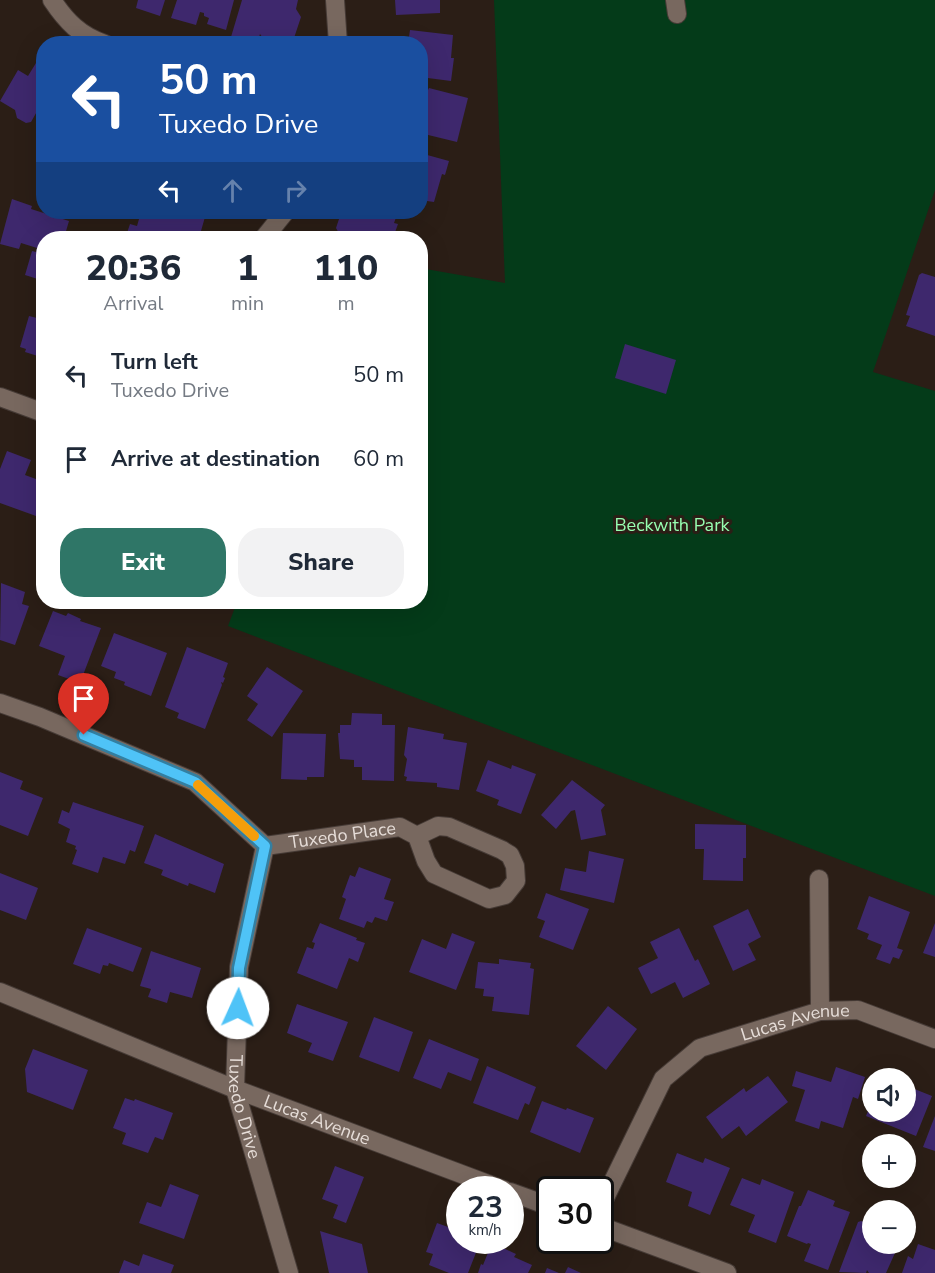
<!DOCTYPE html>
<meta charset="utf-8">
<style>
:root{--surface:#fff;--page:#f2f2f3;--text:#1f2937;--muted:#747a83;--accent:#2f7667}
body{margin:0;font-family:"Nunito Sans",sans-serif;background:var(--page);color:var(--text);height:100vh;display:flex;flex-direction:column;font-size:22px;white-space:nowrap}
*{box-sizing:border-box;margin:0}
p{font-size:20px;color:var(--muted)}
.icon{flex:none;width:33px;height:33px;fill:none;stroke:currentColor;stroke-width:2;stroke-linecap:round;stroke-linejoin:round}
.map{position:relative;flex:1;overflow:hidden}
.drawer{position:absolute;left:36px;top:231px;width:392px;height:378px;display:flex;flex-direction:column;background:var(--surface);border-radius:24px;box-shadow:0 6px 24px #0002}
.drawer>*{flex:none}
.guide{position:absolute;left:36px;top:36px;width:392px;height:183px;border-radius:24px;box-shadow:0 6px 24px #0002;background:#1a4fa0;color:#fff;overflow:hidden}
.controls{position:absolute;left:862px;top:1068px;display:grid;gap:12px}
.controls a{display:grid;place-items:center;width:54px;height:54px;border-radius:50%;background:var(--surface);box-shadow:0 6px 24px #0002;font-size:30px}
.speed{position:absolute;left:446px;top:1176px;display:flex;gap:12px;font-size:30px;font-weight:700;text-align:center}
.speed>*{display:grid;place-content:center;width:78px;height:78px;border-radius:50%;background:var(--surface);box-shadow:0 6px 24px #0002;line-height:1}
.speed small{font-size:15px;font-weight:400}
.speed .limit{border:3px solid #111;border-radius:9px;background:#fff;color:#111}
.pin{position:absolute;display:grid;place-items:center;width:51px;height:51px;color:#fff;margin:-62px -26px;border-radius:50% 50% 50% 0;rotate:-45deg;box-shadow:0 0 6px #0007}
.pin .icon{rotate:45deg}
.me{position:absolute;width:66px;margin:-33px;rotate:2deg;stroke-linejoin:round;filter:drop-shadow(0 0 4px #0008)}
.turn{display:flex;align-items:center;gap:21px;height:126px;padding:0 24px;font-size:27px}
.turn .icon{width:78px;height:78px;stroke-width:2.5}
.turn b{display:block;font-size:42px;line-height:51px}
.lanes{display:flex;align-items:center;height:57px;padding:0 24px;background:#0003;justify-content:center;gap:30px;direction:ltr}
.lanes .off{opacity:.35}
.eta{display:flex;justify-content:space-evenly;align-items:center;height:102px;text-align:center}
.eta b{font-size:36px;font-weight:800;line-height:42px}
.primary-button{display:flex;gap:12px;margin-top:auto;padding:12px 24px}
.primary-button a{flex:1;height:69px;border-radius:24px;background:var(--accent);color:#fff;font-size:24px;font-weight:800;line-height:69px;text-align:center}
.primary-button a+a{background:var(--page);color:var(--text)}
ul{padding:0;list-style:none}
li{display:flex;align-items:center;gap:18px;height:84px;padding:0 24px}
li div{flex:1}
li b{display:block;font-size:22px}
li em{font-style:normal}
.map>svg:first-child{display:block}
</style>
<div class="map">
<svg width="935" height="1273" viewBox="0 0 935 1273">
<rect width="100%" height="100%" fill="#2b1e16"/>
<path fill="#043b19" d="M494,0H935V190L873,372L935,391V896L228,626L237,602H420V268L505,283Z"/>
<path fill="#3e286d" d="M138,0H165L160,16L136,8Z
M177,0H234L226,30L207,24L209,18L204,16V13L200,12L196,25L171,18Z
M242,0H298L296,9L301,17L293,41L282,37L281,40L272,44L265,41L260,34L257,44L231,37Z
M395,0H440V13L396,15Z
M410,30L453,35L451,58H454L451,81L420,77V44H408Z
M36,63L44,68V99L31,122L26,123L17,118L15,110L0,101L18,70L28,76Z
M429,88L468,98L457,142L420,133V89L428,90Z
M420,153L449,161L445,175L442,174L434,202L420,200Z
M12,199L32,206L31,209L69,221L64,238H44V281L25,275L32,251L36,252L37,248L21,243L19,249L0,244Z
M141,212H184L205,217L199,238L179,236L178,238H133L134,236L127,233L130,224L137,226Z
M350,212H398L394,223L398,224L393,238L341,237L336,228L341,213L349,216Z
M922,273L935,277V336L906,326L910,316L906,315L919,275Z
M39,312L44,314V358L25,352L26,349L20,347L29,316L37,318Z
M625,344L676,360L666,394L615,378Z
M7,451L31,460L25,475L44,482V495L36,516L0,503V469Z
M1,583L25,592L22,604L29,606L15,645L0,640Z
M53,611L66,616L68,613L81,619L80,621L101,628L80,683L58,675L65,656L39,646Z
M114,633L167,653L151,696L124,685L125,682L114,678L116,672L101,666Z
M187,647L228,663L223,677L225,678L223,683L221,682L222,685L205,729L177,718L179,713L165,707Z
M267,667L303,691L272,737L247,720L258,704L247,696Z
M352,713L382,714V725H395L394,781L362,780V767H354V760L340,759L338,733H340V725H351Z
M408,727L444,734L443,739L467,743L459,790L437,787V783L406,781L407,777L404,776L407,759L404,755Z
M283,733L326,734L324,777H307V780L281,779Z
M488,760L511,769L512,765L536,774L521,814L497,805L499,800L476,791Z
M0,772L23,781L20,789L43,798L28,836L0,825Z
M572,780L605,805L601,810L606,835L581,840L575,810L571,811L556,829L541,815Z
M73,802L144,826L135,852L130,850L125,864L103,857L98,873L72,864L77,850L75,849L76,846L66,842L70,829L58,823L62,810L69,813Z
M695,824L746,825V858H743V881L703,880L704,849H695Z
M155,834L224,864L215,893L189,883L188,886L161,875L163,870L144,863Z
M589,851L624,859L614,903L560,890L565,868L586,872Z
M359,867L391,879L384,899L394,902L387,921L375,917L372,923L367,921L364,928L339,919L346,899L342,897L350,875L355,877Z
M0,873L38,888L26,920L0,910Z
M546,893L589,909L573,950L539,937L545,921L537,918Z
M869,896L910,912L897,948L903,950L899,959L893,957L890,964L876,959L882,945L867,939L869,934L857,929Z
M748,909L761,937L748,944L756,960L733,971L713,926Z
M320,923L357,938L356,940L365,943L358,962L349,958L337,989L297,973L307,947L313,949L315,943L312,942Z
M935,923V957L923,953Z
M87,928L142,948L133,972L109,963L108,966L103,965L100,974L73,964Z
M679,928L695,961L698,959L710,984L683,998L675,982L651,994L638,968L658,958L650,942Z
M452,933L475,942L456,990L409,972L422,939L446,949Z
M151,951L201,968L192,998L170,992L167,1003L148,997L151,989L140,986Z
M499,959L531,963L530,968L534,969L529,1015L492,1011L494,997L483,996L484,989L475,988L478,962L499,964Z
M297,1004L348,1022L333,1061L308,1052L312,1043L287,1033Z
M608,1006L637,1029L606,1070L576,1046Z
M374,1017L413,1032L399,1072L359,1057Z
M429,1039L479,1059L471,1081L448,1072L441,1089L413,1078Z
M33,1049L88,1070L73,1110L27,1092L25,1069Z
M487,1066L536,1087L529,1105L525,1103L518,1120L473,1103Z
M836,1067L865,1077L858,1099L853,1097L843,1128L821,1121L819,1129L795,1121L805,1090L792,1086L796,1071L831,1082Z
M768,1076L788,1102L746,1136L739,1126L722,1139L706,1117L744,1088L746,1092Z
M907,1086L932,1096L916,1136L866,1116L873,1099V1112H906Z
M125,1098L134,1101L135,1099L173,1113L163,1140L155,1137L148,1153L122,1144L126,1133L113,1128Z
M542,1101L566,1110L567,1108L594,1118L580,1153L530,1132Z
M935,1116V1151L923,1147Z
M677,1153L703,1163L705,1158L730,1168L710,1215L688,1206L692,1192L666,1182Z
M335,1166L364,1177L346,1223L333,1218L338,1205L322,1199Z
M742,1178L760,1185L762,1179L794,1192L776,1243L748,1232L755,1215L730,1205Z
M170,1184L199,1195L184,1239L139,1223L147,1202L161,1207Z
M808,1190L835,1201L833,1206L850,1212L828,1270L804,1261L811,1244L808,1243L807,1244L787,1236L799,1206H801Z
M861,1221L873,1226V1244H899L886,1273H869L867,1270L866,1273L839,1272L858,1222Z
M437,1223L459,1231V1240H481L468,1273H449L429,1265L433,1254L426,1252Z
M320,1231L362,1244L368,1273H329Z
M492,1243L516,1254L514,1257L532,1265L528,1273H478L481,1264L483,1265Z
M918,1244L935,1250V1273H902L908,1256L913,1259Z
M143,1254L174,1265L171,1273H119L124,1260L139,1266Z
M568,1267L581,1273H565Z
M547,1268L559,1273H545Z"/>
<g fill="none" stroke-linecap="round" stroke-linejoin="round">
<defs>
<g id="minor">
<path d="M52,0C66,21 80,36 105,44"/>
<path d="M335,0L338,44"/>
<path d="M675,0L677,14"/>
<path d="M264,238L285,212"/>
<path d="M0,397L44,413"/>
<path id="s1" d="M0,703L40,717L195,782L265,846L239,967L235,1089L289,1273"/>
<path id="s2" d="M265,846L400,827L417,836L426,861L434,874L489,899L505,895L516,881L515,866L510,855L502,850L449,827L438,826L417,836"/>
<path d="M819,879L820,1011"/>
<path id="s3" d="M0,992L235,1089L504,1190"/>
<path d="M510,1192L549,1206"/>
<path id="s4" d="M600,1208L663,1079L700,1048L820,1011L858,1010L935,1039"/>
<path d="M600,1226L727,1273"/>
</g>
</defs>
<use href="#minor" stroke="#463b36" stroke-width="20"/>
<use href="#minor" stroke="#78685f" stroke-width="18"/>
</g>
<g fill="none" stroke-linecap="round" stroke-linejoin="round">
<defs>
<path id="route" d="M84,735L195,782L265,846L239,968L238,1008"/>
</defs>
<use href="#route" stroke="#337fa1" stroke-width="15"/>
<use href="#route" stroke="#4fc3f7" stroke-width="10"/>
<path stroke="#f59e0b" stroke-width="10" d="M198,785L254,836"/>
</g>
<g text-anchor="middle" dominant-baseline="central" stroke-width="6" stroke-linejoin="round" paint-order="stroke">
<g font-size="18" fill="#97feb1" stroke="#2b1e16">
<text x="672" y="525">Beckwith Park</text>
</g>
<g font-size="18" fill="#e6ddd8" stroke="#2b1e16">
<text stroke="none"><textPath href="#s2" startOffset="78">Tuxedo Place</textPath></text>
<text stroke="none"><textPath href="#s4" startOffset="291">Lucas Avenue</textPath></text>
<text stroke="none"><textPath href="#s1" startOffset="570">Tuxedo Drive</textPath></text>
<text stroke="none"><textPath href="#s3" startOffset="342">Lucas Avenue</textPath></text>
</g>
</g>
</svg>
<div class="controls">
<a><svg class="icon" aria-label="sound" viewBox="0 0 24 24"><path d="M4 9h4l5-4v14l-5-4H4zM17 9q2 3 0 6"/></svg></a>
<a>+</a>
<a>−</a>
</div>
<div class="speed"><div>23<small>km/h</small></div><div class="limit">30</div></div>
<div class="pin" style="left:84px;top:735px;background:#d93025"><svg class="icon" aria-label="arrive" viewBox="0 0 24 24"><path d="M6 21V4h12l-3 4 3 4H6"/></svg></div>
<svg class="me" style="left:238px;top:1008px" viewBox="-20 -20 40 40"><circle r="19" fill="#fff"/><path d="M0-13L10 11 0 6-10 11z" fill="#4fc3f7"/></svg>
<div class="guide">
<div class="turn"><svg class="icon" aria-label="left" viewBox="0 0 24 24"><path d="M17 20v-9H6M10 6l-5 5 5 5"/></svg><div><b>50 m</b>Tuxedo Drive</div></div>
<div class="lanes"><svg class="icon" aria-label="left" viewBox="0 0 24 24"><path d="M17 20v-9H6M10 6l-5 5 5 5"/></svg><svg class="icon off" aria-label="ahead" viewBox="0 0 24 24"><path d="M12 20V5M6 11l6-6 6 6"/></svg><svg class="icon off" aria-label="right" viewBox="0 0 24 24"><path d="M7 20v-9h11M14 6l5 5-5 5"/></svg></div>
</div>
<section class="drawer">
<div class="eta">
<div><b>20:36</b><p>Arrival</p></div>
<div><b>1</b><p>min</p></div>
<div><b>110</b><p>m</p></div>
</div>
<ul>
<li><svg class="icon" aria-label="left" viewBox="0 0 24 24"><path d="M17 20v-9H6M10 6l-5 5 5 5"/></svg><div><b>Turn left</b><p>Tuxedo Drive</p></div><em>50 m</em></li>
<li><svg class="icon" aria-label="arrive" viewBox="0 0 24 24"><path d="M6 21V4h12l-3 4 3 4H6"/></svg><div><b>Arrive at destination</b></div><em>60 m</em></li>
</ul>
<div class="primary-button"><a>Exit</a><a>Share</a></div>
</section>
</div>
